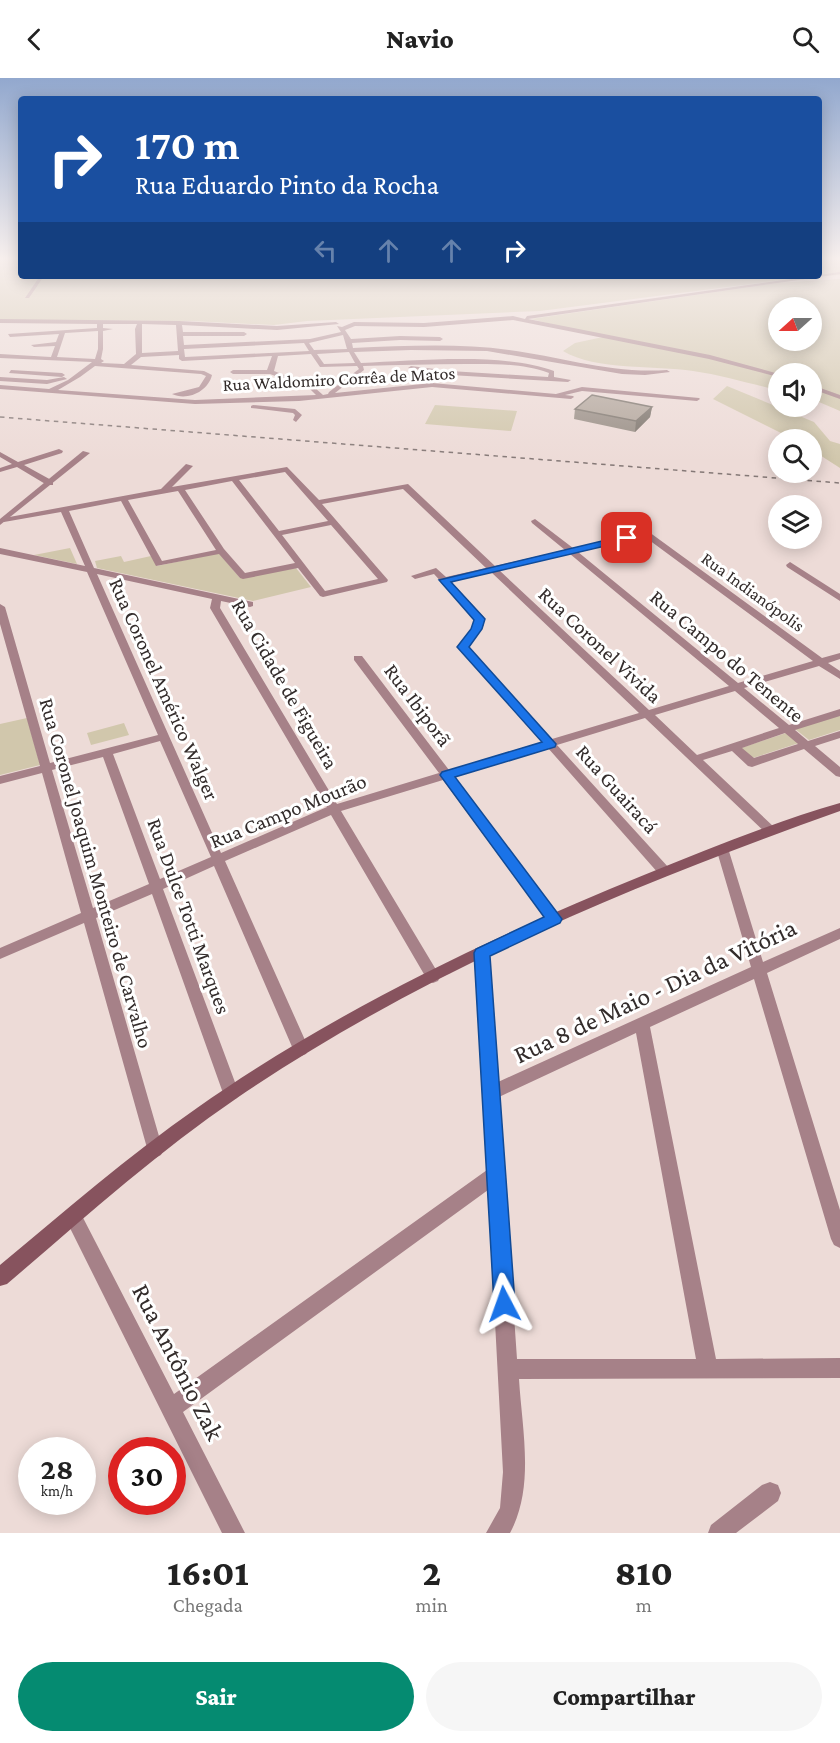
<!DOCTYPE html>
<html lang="pt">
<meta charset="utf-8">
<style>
:root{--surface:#fff;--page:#f6f6f6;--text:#222;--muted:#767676;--accent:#058b71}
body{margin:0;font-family:"Crimson Pro",serif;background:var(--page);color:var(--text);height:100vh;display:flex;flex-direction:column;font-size:22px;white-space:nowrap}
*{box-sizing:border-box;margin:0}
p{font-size:20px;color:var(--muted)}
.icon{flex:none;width:33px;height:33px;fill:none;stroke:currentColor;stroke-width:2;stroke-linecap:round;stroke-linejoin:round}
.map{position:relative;height:1455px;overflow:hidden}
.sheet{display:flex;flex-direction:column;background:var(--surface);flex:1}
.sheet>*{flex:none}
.top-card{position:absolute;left:18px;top:18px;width:804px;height:183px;border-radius:6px;box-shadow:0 3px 15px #0003;background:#1a4fa0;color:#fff;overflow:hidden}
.needle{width:39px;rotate:249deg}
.controls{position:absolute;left:768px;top:219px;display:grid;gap:12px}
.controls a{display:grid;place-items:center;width:54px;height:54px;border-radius:50%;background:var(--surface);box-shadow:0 3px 15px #0003;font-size:30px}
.speed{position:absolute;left:18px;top:1359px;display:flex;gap:12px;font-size:30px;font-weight:700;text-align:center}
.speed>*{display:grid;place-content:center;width:78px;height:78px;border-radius:50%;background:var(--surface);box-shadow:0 3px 15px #0003;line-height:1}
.speed small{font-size:15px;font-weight:400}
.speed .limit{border:9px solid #d22;background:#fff;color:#111}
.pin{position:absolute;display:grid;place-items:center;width:51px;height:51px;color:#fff;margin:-26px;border-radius:12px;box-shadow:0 3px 9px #0006}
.me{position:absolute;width:66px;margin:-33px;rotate:356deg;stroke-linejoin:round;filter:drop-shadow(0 0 4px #0008)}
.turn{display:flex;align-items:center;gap:21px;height:126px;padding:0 18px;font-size:27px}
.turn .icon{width:78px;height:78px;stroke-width:2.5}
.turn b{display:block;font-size:42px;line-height:51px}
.lanes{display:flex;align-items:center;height:57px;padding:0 18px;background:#0003;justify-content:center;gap:30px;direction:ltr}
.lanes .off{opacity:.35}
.eta{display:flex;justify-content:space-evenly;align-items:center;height:102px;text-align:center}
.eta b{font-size:36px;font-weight:800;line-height:42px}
.action{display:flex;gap:12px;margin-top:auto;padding:12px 18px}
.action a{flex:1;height:69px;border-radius:36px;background:var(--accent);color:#fff;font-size:24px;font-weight:800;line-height:69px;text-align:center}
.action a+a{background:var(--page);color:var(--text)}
header{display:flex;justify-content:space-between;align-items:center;height:78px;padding:0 18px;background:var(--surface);font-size:27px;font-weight:800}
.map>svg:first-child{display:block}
</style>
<header><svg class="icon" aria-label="back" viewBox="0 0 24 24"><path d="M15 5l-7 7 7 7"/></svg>Navio<svg class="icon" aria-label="search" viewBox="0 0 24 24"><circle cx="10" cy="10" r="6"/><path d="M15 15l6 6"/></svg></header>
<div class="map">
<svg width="840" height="1455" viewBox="0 0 840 1455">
<rect width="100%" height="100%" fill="#eddbd7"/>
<path fill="#d1c7ac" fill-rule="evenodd" d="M0,180H21V198H819V180H840V197L804,199L540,233L307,243L274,247L191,243L0,242Z
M840,201V333L812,321V296H778V312C750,306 722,297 693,293C655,287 596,293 563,273L575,265L603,259L531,241L777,205ZM778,230H812V262H778Z
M727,308L814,344L830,363L840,366V390L812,372V362L793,361L713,321Z
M435,327L517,333L511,353L425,346Z
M70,470L77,486L34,477Z
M219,475L240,500L296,490L311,509L253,523L97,490L95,483L121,478L124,484L151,478L157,488Z
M840,637V652L809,662L795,651Z
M27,640L40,687L0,697V646Z
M124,645L129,657L91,667L87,655Z
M786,655L799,665L753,680L741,670Z"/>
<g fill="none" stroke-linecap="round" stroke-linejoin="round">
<path fill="#a68188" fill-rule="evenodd" d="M840,194V196L528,241L710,277L779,296L778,299L709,281L513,242L424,249L355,248L345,252L351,261L400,258L440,259L443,261L440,263L400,262L352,265L353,270C405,268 458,265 509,272C562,279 612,296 667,292L670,294L645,297L622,296L487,273L411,272L354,274L361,285C416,283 504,274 554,293V299L571,302L568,304L450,297L408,290L411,288L450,293L548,299L549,295C523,285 493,286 466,286C432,286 397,287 363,288L364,292L335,315L432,305L556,316L582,309L699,320L700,321L697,323L582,313L565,317L573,318L574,319L571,321L432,309L299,323L195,326L0,311V307L49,311L68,302L92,284L0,280V276L51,279L55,268L34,269L31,267L56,264L59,256L10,259L8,256L97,250V246L0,245V241L179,243L277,248L336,244L339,246L277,252L182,247L183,254H244L247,256L244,258H183L184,267L310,261L341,254L337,248L342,249L354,244L424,245L513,238L525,241L527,238ZM103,246H137L135,251L136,276L124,286L101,285L104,283L101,281L103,271V253L113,251L103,250ZM142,246L176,247L178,273L142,275ZM98,253V271L95,281L57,279L65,255ZM343,257L347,271L314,272L309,265ZM304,265L309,273L185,279L184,271ZM349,274L355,285L324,286L317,276ZM311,276L320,289L357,288L359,291L329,314L328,316L323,317L314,309L274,293L278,278ZM179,277V281L182,283L272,278L267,292H233L230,294L233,296H270L310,311L316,317L195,322L58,312L80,299L95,288L201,296L206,298L199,309L172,316C187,323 208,314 212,297L204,293L131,287L141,279Z
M40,198H44L29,220H25Z
M11,292L62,295L65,297L62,299L9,295Z
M0,299L47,302L64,299L67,301L47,306L0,303Z
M812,307L840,317V321L812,311Z
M253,327L295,331L302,337L296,344L293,342L295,337L293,335L251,330V328Z
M59,371L63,373L62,375L24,387L53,403V407H47L17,389L0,394V390L12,386L0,379V374L18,384Z
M186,386L193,388L172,409L287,389L319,422L408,406L495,488L565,472L532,445L531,443L535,441L573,470L649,454L822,580L840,575V581L828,585L840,593V601L819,588L744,610L789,647L840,631V638L795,652L808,663L840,653V660L815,668L840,689V699L836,698L804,671L752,689L748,688L732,673L703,682L775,750L777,753L771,757L767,756L645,640L557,667L669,790L670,793L669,796H659L548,670L453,699L559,837L561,841L559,845H549L443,702L341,733L438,895L440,899L438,903L433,905L428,903L331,737L225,783L309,971L306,976L301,978L296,976L293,971L214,788L163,811L239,1015L237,1020L231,1022L225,1020L223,1015L152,816L96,840L163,1072L161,1077L155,1080L149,1077L84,845L0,881V870L81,835L42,695L0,706V698L40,688L0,546V526L5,529L50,685L158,657L87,494L0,476V470L85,488L61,434L4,444L0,442L4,440L161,411ZM285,394L328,443L279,453L239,402ZM232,403L295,485L245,495L224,471L185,412ZM403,411L486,490L446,499L436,490L411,498L415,501L434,496L474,540V547L458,569L542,664L449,692L362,578H354V582L439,695L337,726L220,530L221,523L250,529L253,528V524L94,490L69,433L121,423L156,488L219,476L240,500L243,501L298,490L320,518L323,519L387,504L388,502L322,426ZM178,413L216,472L162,483L128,422ZM331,447L378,501L325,513L282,457ZM645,459L813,583L738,605L578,474ZM570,476L729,608L649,632L499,492ZM491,494L639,635L552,661L468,569L484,547V539L450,503ZM97,496L212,521L210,530L327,729L221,775ZM735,613L779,650L697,677L655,637ZM785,655L798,666L754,680L742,670ZM160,663L211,779L160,801L113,676ZM103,679L149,806L93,830L52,692Z
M790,484L840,516V523L787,489L786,487Z
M722,766L728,770L763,884L840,850V861L767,895L840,1132V1170L834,1167L831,1161L754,901L650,949L716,1281L840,1280V1300L519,1301C522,1351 535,1409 510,1455H486L500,1430L503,1394L488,1112L183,1334L245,1455H222L67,1144L64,1138L67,1132L73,1129L79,1132L174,1316L487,1092L475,875L477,871L482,870L487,871L489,875L498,1004L751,889L716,770ZM636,955L696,1281H517L499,1019Z
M770,1404L778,1407L781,1415L778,1423L736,1455H708L711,1447L762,1407Z"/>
<path fill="#a68188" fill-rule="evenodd" d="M83,373L90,375L0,447V441Z"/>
<path fill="#87535e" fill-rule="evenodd" d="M840,725V733C630,808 422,894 237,1020C155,1076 82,1142 7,1206L0,1208V1187C65,1133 128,1078 197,1030C335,933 489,860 644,797C708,771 774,744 840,725Z"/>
<path stroke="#847876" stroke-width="1.5" stroke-dasharray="4.5 4.5" stroke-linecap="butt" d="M0,339L840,405"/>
</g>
<path fill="#988e85" d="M652,329L650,339L635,354L574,341L575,331Z"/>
<path fill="#7c746c" d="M652,329L650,339L635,354L636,343Z"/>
<path fill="#b1a59b" stroke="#7c746c" stroke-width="1.5" d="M592,317L652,329L636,343L575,331Z"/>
<linearGradient id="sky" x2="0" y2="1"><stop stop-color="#92a8ce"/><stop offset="0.47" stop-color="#f7efed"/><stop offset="1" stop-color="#f7efed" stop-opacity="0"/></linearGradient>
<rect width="840" height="384" fill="url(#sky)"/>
<path fill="#1a73e8" stroke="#114b97" stroke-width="1.5" d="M627,457L631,458V462L451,504L485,541L482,551L469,569L556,666L555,669L455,699L562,841L560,845L490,878L515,1226L512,1234L504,1237L497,1234L494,1226L474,875L476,871L544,839L440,697L442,694L542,664L457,569L471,551L474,542L439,502Z"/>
<g text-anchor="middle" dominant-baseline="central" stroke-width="6" stroke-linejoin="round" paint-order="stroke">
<g font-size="18" fill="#332c2b" stroke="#fff">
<text transform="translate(339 301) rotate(-3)">Rua Waldomiro Corrêa de Matos</text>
<text transform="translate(753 514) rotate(36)">Rua Indianópolis</text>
</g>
<g font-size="21" fill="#332c2b" stroke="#fff">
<text transform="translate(600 567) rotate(43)">Rua Coronel Vivida</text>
<text transform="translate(727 578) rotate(40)">Rua Campo do Tenente</text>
<text transform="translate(285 606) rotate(60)">Rua Cidade de Figueira</text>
<text transform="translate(164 611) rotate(66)">Rua Coronel Américo Walger</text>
<text transform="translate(418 627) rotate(53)">Rua Ibiporã</text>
<text transform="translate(617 711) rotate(48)">Rua Guairacá</text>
<text transform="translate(288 733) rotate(-22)">Rua Campo Mourão</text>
<text transform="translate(96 795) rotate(74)">Rua Coronel Joaquim Monteiro de Carvalho</text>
<text transform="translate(189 838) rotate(70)">Rua Dulce Totti Marques</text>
</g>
<g font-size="26" fill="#332c2b" stroke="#fff">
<text transform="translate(655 913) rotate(-25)">Rua 8 de Maio - Dia da Vitória</text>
<text transform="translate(178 1284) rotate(63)">Rua Antônio Zak</text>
</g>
</g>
</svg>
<div class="controls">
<a><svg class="needle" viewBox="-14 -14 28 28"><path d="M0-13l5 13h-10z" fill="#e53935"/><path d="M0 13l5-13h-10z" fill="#767676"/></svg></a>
<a><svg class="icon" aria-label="sound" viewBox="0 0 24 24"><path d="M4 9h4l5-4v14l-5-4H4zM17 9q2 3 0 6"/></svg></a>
<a><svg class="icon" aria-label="search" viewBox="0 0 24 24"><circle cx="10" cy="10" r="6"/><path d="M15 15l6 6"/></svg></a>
<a><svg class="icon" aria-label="layers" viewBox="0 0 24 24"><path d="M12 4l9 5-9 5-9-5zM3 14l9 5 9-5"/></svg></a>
</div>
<div class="speed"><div>28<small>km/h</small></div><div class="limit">30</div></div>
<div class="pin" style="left:627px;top:460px;background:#d93025"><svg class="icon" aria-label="arrive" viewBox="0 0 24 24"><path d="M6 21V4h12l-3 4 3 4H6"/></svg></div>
<svg class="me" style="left:504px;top:1226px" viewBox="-20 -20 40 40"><path d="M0-17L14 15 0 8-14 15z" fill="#1a73e8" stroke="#fff" stroke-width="4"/></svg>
<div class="top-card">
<div class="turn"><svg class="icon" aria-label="right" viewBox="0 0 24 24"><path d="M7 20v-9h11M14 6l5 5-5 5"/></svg><div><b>170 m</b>Rua Eduardo Pinto da Rocha</div></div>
<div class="lanes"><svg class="icon off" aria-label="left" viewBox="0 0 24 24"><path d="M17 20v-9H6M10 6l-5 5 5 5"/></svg><svg class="icon off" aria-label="ahead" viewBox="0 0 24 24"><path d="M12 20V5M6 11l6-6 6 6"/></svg><svg class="icon off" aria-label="ahead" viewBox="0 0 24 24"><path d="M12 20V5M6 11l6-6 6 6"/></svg><svg class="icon" aria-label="right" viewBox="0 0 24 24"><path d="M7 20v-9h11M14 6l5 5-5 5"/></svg></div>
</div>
</div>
<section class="sheet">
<div class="eta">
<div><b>16:01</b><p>Chegada</p></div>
<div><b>2</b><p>min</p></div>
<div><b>810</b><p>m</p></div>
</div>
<div class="action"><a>Sair</a><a>Compartilhar</a></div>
</section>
